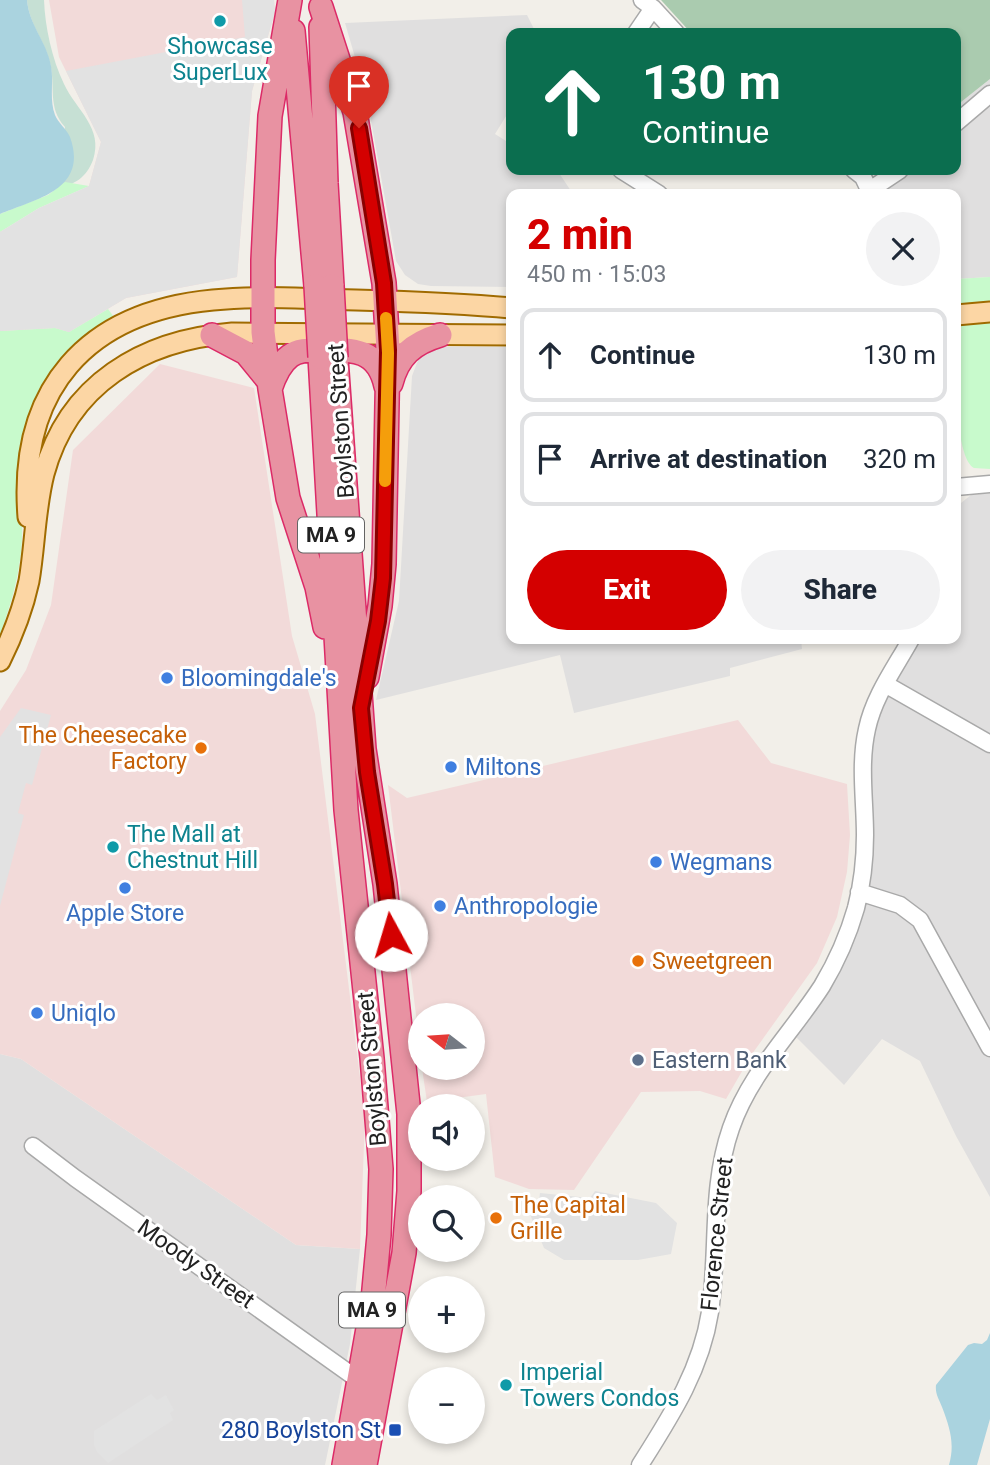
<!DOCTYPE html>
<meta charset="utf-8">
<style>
:root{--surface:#fff;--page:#f2f2f3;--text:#1f2937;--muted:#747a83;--line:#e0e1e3;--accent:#d40000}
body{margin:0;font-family:Roboto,sans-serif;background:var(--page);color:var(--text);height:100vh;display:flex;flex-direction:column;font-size:26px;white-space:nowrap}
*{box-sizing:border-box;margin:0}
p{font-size:23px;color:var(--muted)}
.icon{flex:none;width:38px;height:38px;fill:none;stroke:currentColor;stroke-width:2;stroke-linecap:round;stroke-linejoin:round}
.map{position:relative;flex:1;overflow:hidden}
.details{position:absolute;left:506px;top:189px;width:455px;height:455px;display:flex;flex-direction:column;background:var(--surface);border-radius:14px;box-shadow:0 4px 10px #0003}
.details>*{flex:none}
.guide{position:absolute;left:506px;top:28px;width:455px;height:147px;border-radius:14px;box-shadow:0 4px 10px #0003;background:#0b6e4f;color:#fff;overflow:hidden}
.needle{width:46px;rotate:287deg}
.fabs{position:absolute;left:408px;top:1003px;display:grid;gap:14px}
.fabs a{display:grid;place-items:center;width:77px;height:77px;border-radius:50%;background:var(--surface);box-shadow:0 4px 10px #0003;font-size:35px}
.pin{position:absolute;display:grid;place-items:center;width:60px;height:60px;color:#fff;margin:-72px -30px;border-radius:50% 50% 50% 0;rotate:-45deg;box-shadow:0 0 7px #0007}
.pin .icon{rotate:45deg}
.me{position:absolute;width:77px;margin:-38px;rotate:354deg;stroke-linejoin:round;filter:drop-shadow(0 0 5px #0008)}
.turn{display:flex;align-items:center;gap:24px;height:147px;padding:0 21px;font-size:32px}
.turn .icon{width:91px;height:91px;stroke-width:2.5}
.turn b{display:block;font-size:49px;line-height:60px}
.round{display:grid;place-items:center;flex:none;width:74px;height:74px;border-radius:37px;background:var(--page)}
.headline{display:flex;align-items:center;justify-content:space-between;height:119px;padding:0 21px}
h1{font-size:42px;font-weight:800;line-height:52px;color:var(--accent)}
.button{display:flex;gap:14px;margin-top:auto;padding:14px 21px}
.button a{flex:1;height:80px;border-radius:42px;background:var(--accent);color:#fff;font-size:28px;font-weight:800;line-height:80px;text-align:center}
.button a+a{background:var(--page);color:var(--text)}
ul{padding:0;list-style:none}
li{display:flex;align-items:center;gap:21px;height:94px;margin:0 14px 10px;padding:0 7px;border:4px solid var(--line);border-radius:14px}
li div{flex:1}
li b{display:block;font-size:26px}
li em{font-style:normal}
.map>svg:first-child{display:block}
</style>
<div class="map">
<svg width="990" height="1465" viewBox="0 0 990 1465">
<rect width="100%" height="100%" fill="#f2efe9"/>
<path fill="#e0dfdf" d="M527,15L536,33H511V108L495,134L511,144V170H557L573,194H511V287L431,286L418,284L405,275L396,261L367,98L345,23Z
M990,79V277L956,279V194H887L879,170H956V106Z
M423,347H511V639H801L802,649L730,668V676L574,713L560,655L376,700L399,601L412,376Z
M990,493V1197L956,1136L920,1061L882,1039L844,1085L792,1033L851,945L864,911L873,826L871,761V738L876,723L886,698L918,639H956V545L961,503L971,495Z
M0,1054L21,1059L296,1245L360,1249L350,1344L325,1465H0Z"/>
<path fill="#f2dad9" d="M49,0H274L275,12L252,91L237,277L126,298L69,332L55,328L0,331V232L89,186L101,142L59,57Z
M160,364L254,388L292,636L315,714L365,1118L360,1249L296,1245L21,1059L0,1054V711L26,670L51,605L73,450Z
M738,720L771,763L847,784L850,835L847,872L837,917L817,963L752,1054L726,1099L700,1091L641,1092L574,1190L529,1189L495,1177L486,1094L427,1102L422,1068H472V1015H420V1048L388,785L407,798Z"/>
<path fill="#c6e0d4" d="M27,0H44C45,27 52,59 64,84C76,110 104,128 93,160C86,178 75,184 57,189L65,127C47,107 56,87 50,63C45,41 29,24 27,0Z"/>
<path fill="#aacbaf" d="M661,0H990V79L956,106V33H691Z"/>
<path fill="#c8facc" d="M65,182L89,186L39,208L0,232V214L48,195Z
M990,277V469L974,468C949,454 956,311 956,279Z
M108,309L114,317C51,353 24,406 21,476C20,501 24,527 21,552C18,581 10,607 0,635V331L55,328L69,332Z"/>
<path fill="#e2e2e2" d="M242,0H274L275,12L252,91L237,277L126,298L69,332L55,328L0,331V232L39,208L89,186L101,142L66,71L245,37Z
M21,708L51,715L32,785L26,783L18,813L24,815L0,906V737Z
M595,1191L656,1203L677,1223L671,1254L638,1260H564L544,1248L527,1207L539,1200L540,1193L590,1198Z
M151,1394L157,1400L166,1395L174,1410L170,1413L173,1420L108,1463L97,1452L94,1445V1431Z"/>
<path fill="#aad3df" d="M0,0H27C29,25 47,42 51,66C54,82 49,99 55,115C58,123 66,128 70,137C89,190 35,199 0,214Z
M990,1333V1419L977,1465H949C955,1444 950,1428 942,1407C939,1399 935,1394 936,1385L968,1345L974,1343L982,1344L987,1340Z"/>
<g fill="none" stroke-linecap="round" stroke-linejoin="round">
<defs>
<path id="minor" d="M642,0L653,8L676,33
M636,33L653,8
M956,123L990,94
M621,170L659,194
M854,170L863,177L871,194
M870,190L900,170
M956,487L990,484
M885,684L990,744
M859,892L900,905L920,920L990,1048
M33,1146L75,1178L360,1381
M640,1465C671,1416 701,1370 710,1312C719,1250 710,1188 731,1128C750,1073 791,1034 822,986C837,961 848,936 856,908C862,885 865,859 865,835C865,800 859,764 867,729C874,696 895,668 911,639"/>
<path id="major" d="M956,315L990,312
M28,517C18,389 86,312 213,300C250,296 288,298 325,299C387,301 449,302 511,308
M0,661C13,635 23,609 29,581C35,546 35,509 44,474C68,384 143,340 232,333L511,335"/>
<path id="highway" d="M290,0L270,116L263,260V332L270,389L288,498L317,587L325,627
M321,7L355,112L384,283L388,350L384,564L380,606L367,677
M321,27L326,183L332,286
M293,31L316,286
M212,335L246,353L268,380
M320,357L346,810L372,1058L381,1169L379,1235L373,1300L344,1465
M336,358L364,749L385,884L409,1114V1191L404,1253L365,1465
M391,383C398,356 413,343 440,335
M270,389C274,377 279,364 290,356C299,349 311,350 322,350C353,349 378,349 386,386"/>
</defs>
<use href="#minor" stroke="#a9a9a9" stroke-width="19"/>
<use href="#major" stroke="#a06b00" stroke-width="23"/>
<use href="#highway" stroke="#dc2a67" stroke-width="26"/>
<use href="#minor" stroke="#fff" stroke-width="16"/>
<use href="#major" stroke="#fcd6a4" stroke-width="19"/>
<use href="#highway" stroke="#e892a2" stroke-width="23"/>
<defs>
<path id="highway-bridge" d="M316,286L320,357
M332,286L336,358"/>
</defs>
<use href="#highway-bridge" stroke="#dc2a67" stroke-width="26" stroke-linecap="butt"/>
<use href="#highway-bridge" stroke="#e892a2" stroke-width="23"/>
</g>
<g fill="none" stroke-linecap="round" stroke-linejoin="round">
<defs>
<path id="route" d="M359,128L384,283L388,350L383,578L378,621L361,708L367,772L385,884L391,935"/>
</defs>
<use href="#route" stroke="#8a0000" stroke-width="18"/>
<use href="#route" stroke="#d40000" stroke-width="12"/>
<path stroke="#f59e0b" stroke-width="12" d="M385,481L388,353L386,318"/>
</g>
<g fill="#0f9aa8" stroke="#fff" stroke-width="2.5">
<circle cx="220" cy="21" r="7"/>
<circle cx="113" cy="847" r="7"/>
<circle cx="506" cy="1385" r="7"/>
</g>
<g fill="#3f7fe0" stroke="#fff" stroke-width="2.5">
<circle cx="167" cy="678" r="7"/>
<circle cx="451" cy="767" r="7"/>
<circle cx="656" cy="862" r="7"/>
<circle cx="125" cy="888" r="7"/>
<circle cx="440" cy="906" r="7"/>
<circle cx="37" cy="1013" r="7"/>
</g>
<g fill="#e8710a" stroke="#fff" stroke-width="2.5">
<circle cx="201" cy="748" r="7"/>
<circle cx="638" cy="961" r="7"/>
<circle cx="496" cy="1218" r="7"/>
</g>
<circle fill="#5c6f8a" stroke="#fff" stroke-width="2.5" cx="638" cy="1060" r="7"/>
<rect fill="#1a4fb4" stroke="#fff" stroke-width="2.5" x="388" y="1423" width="14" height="14" rx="3.5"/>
<g text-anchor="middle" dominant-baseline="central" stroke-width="6" stroke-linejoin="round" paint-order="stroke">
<g fill="#fff" stroke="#646464" stroke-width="2">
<rect x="298" y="517.5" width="66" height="35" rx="5"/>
<rect x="339" y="1292.5" width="66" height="35" rx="5"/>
</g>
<g font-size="21" font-weight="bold" fill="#222">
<text x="331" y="535">MA 9</text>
<text x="372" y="1310">MA 9</text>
</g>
<g font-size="23" fill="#0d838f" stroke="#fff" text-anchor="start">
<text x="220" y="46" text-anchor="middle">Showcase<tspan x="220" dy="26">SuperLux</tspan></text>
<text x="127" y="834">The Mall at<tspan x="127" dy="26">Chestnut Hill</tspan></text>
<text x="520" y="1372">Imperial<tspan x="520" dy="26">Towers Condos</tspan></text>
</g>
<g font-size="23" fill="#222" stroke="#fff">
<text transform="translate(341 421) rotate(-94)">Boylston Street</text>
<text transform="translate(372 1069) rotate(-95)">Boylston Street</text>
<text transform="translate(717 1234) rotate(-84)">Florence Street</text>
<text transform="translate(196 1264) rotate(35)">Moody Street</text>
</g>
<g font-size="23" fill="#366cbe" stroke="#fff" text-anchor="start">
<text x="181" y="678">Bloomingdale's</text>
<text x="465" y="767">Miltons</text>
<text x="670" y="862">Wegmans</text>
<text x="454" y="906">Anthropologie</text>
<text x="125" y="913" text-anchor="middle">Apple Store</text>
<text x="51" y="1013">Uniqlo</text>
</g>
<g font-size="23" fill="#c56008" stroke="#fff" text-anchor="start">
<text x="187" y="735" text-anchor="end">The Cheesecake<tspan x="187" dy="26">Factory</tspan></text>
<text x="652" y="961">Sweetgreen</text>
<text x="510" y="1205">The Capital<tspan x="510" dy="26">Grille</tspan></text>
</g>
<g font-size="23" fill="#4e5e75" stroke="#fff" text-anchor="start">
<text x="652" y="1060">Eastern Bank</text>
</g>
<g font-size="23" fill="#164399" stroke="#fff" text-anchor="end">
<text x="381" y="1430">280 Boylston St</text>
</g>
</g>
</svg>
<div class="fabs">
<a><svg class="needle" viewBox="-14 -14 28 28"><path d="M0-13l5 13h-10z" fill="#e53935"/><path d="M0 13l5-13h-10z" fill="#747a83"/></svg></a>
<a><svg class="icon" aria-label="sound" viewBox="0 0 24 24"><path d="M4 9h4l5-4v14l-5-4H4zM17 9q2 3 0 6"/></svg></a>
<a><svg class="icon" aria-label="search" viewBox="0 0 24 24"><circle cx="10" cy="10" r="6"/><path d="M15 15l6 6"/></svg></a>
<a>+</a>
<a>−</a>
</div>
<div class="pin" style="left:359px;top:128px;background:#d93025"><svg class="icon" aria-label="arrive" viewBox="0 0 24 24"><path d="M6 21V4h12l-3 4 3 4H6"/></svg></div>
<svg class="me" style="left:391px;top:935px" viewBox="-20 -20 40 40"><circle r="19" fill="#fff"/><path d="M0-13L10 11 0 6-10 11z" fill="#d40000"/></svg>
<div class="guide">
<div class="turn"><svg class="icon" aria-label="ahead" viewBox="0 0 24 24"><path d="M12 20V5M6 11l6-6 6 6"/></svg><div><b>130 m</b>Continue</div></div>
</div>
<section class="details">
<div class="headline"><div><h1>2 min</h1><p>450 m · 15:03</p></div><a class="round"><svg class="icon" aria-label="close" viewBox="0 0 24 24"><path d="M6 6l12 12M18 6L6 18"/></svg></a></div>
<ul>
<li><svg class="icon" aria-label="ahead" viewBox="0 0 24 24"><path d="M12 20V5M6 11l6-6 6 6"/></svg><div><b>Continue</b></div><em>130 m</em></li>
<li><svg class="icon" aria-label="arrive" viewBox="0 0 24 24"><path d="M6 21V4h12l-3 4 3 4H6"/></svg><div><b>Arrive at destination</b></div><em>320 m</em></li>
</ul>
<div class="button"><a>Exit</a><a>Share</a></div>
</section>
</div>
